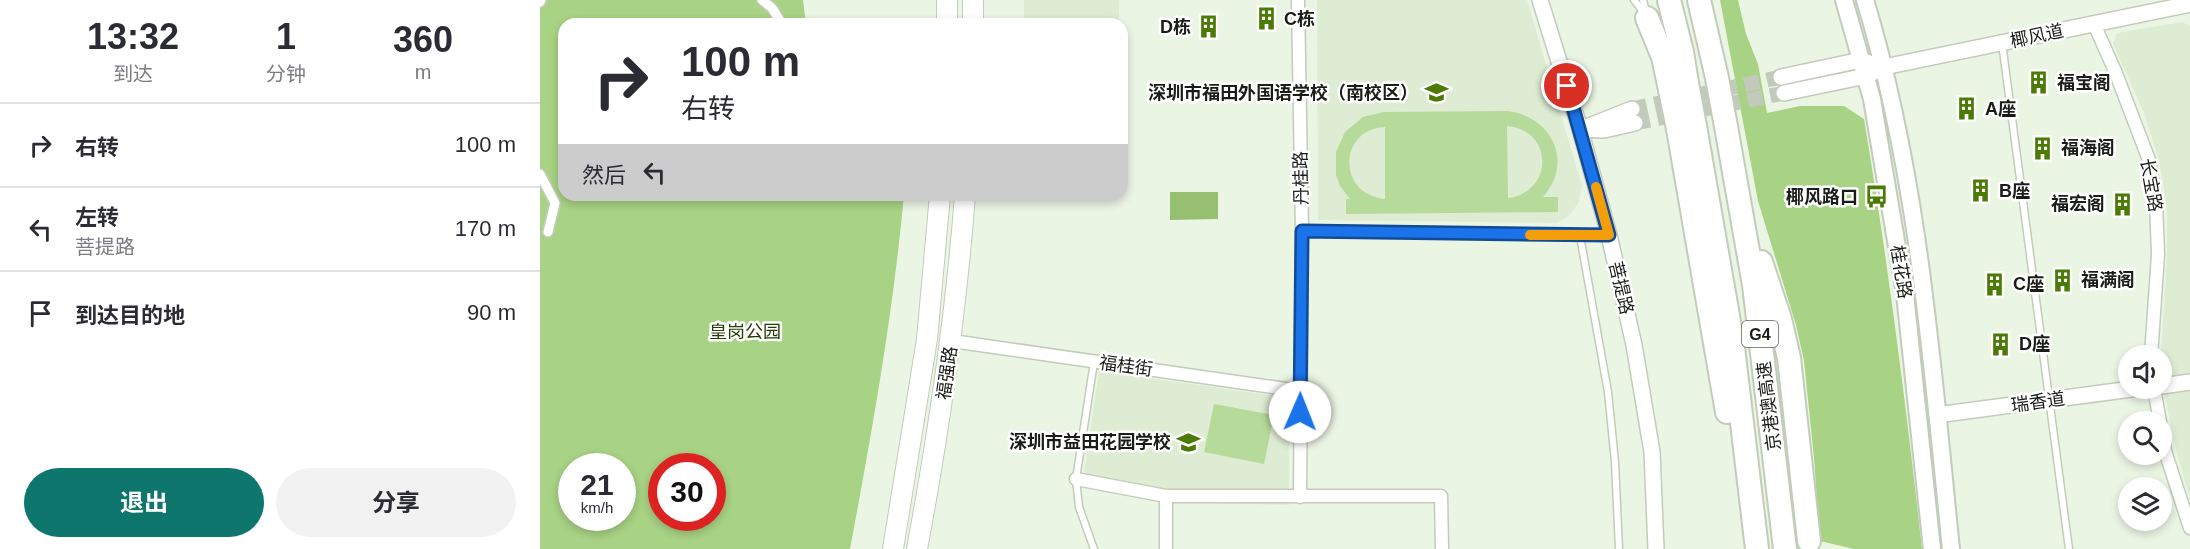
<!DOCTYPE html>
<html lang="zh">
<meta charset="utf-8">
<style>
:root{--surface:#fff;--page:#f2f2f3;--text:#2b2b33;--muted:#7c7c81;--line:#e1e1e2;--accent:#0f766e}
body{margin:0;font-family:Helvetica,"Noto Sans SC",sans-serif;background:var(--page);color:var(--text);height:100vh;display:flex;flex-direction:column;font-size:22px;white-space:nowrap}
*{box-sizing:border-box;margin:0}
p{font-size:20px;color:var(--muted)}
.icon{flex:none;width:33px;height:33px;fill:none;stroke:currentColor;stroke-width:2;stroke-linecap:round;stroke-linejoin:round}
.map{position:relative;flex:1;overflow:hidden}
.details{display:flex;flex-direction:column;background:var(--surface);width:540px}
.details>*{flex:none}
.banner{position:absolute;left:18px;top:18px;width:570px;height:183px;border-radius:18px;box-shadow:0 3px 9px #0003;background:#fff;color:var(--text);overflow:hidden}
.buttons{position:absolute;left:1578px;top:345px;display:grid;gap:12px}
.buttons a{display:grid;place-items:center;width:54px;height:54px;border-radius:50%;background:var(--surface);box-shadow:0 3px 9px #0003;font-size:30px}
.speed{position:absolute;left:18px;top:453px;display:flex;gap:12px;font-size:30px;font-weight:700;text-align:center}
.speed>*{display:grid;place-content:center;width:78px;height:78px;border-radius:50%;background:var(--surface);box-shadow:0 3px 9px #0003;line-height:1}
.speed small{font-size:15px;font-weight:400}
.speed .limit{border:9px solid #d22;background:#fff;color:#111}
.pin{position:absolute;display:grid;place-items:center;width:51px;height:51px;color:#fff;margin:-26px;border:3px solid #fff;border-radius:50%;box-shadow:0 2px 6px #0007}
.me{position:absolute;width:66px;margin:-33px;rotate:1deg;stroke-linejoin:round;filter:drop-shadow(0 0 4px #0008)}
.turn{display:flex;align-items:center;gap:21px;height:126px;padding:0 24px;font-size:27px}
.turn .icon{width:78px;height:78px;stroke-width:2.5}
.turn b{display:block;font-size:42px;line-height:51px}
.then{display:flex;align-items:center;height:57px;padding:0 24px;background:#0003;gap:12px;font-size:22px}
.eta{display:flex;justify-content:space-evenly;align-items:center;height:102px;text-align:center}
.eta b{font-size:36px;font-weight:700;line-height:42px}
.action{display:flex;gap:12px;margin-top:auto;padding:12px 24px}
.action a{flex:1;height:69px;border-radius:36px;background:var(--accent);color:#fff;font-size:24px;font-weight:700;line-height:69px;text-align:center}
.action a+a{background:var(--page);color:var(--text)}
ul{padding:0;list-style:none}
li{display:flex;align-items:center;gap:18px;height:84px;padding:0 24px;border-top:2px solid var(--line)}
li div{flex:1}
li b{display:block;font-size:22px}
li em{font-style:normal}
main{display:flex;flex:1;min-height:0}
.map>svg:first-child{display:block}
</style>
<main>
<section class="details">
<div class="eta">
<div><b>13:32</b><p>到达</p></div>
<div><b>1</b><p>分钟</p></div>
<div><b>360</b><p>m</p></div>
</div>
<ul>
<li><svg class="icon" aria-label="right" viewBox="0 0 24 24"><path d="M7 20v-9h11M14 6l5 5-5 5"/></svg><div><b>右转</b></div><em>100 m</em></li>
<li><svg class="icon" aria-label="left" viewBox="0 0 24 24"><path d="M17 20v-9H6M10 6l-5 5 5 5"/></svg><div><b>左转</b><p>菩提路</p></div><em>170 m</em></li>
<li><svg class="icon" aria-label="arrive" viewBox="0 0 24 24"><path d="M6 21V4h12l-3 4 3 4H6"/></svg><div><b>到达目的地</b></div><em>90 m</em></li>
</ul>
<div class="action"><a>退出</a><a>分享</a></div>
</section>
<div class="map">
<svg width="1650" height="549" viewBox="0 0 1650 549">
<rect width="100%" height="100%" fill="#ebf5e4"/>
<path fill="#deecd3" d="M484,0H579V24H484Z
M777,0H987L1042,186L1039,202L1029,216L1017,223L778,220Z
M1642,22L1650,26V499L1637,453L1627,407L1621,354L1627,258V210L1619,160L1604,113L1573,44L1577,33Z
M559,371L749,398V505L633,502L542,486Z"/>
<path fill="#b6da9a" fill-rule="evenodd" d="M967,111C1012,116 1034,162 1003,197H1018V212L806,214V199H810L800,186L796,175V152L805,132L823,117L844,112ZM967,126C1014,130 1014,192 968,198ZM845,127V199C797,195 798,129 845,127Z
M674,404L734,415L724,464L664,452Z"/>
<path fill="#a8d284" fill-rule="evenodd" d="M0,0H263L266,24H24V195H364C353,314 332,432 310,549H0ZM32,466H82V518H32ZM122,466H172V518H122Z
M1180,0H1198L1206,34L1218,64L1227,113L1260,106H1304L1324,119C1348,262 1366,405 1382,549H1314L1280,541L1274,458L1264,361L1256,325L1218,201Z"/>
<path fill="#96bf72" d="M630,192H678V219L630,220Z"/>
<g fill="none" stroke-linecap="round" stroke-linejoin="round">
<path stroke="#c1cabb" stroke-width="15" stroke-dasharray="15 8" stroke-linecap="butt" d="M1092,109L1241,77
M1095,123L1244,93"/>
<defs>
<path id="service" d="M1094,0L1105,14
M1103,0L1106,12
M1462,43L1529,549
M762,231L1067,235
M1040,236L1068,392L1075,462L1079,549
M554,362L536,479L539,507L554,549"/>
<path id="pedestrian" d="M222,0L232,8L242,24
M0,2L1,0
M0,174L15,203L8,232"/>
<path id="minor" d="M758,0L762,231L760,497
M1554,24L1575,71L1609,160L1616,203L1618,254L1611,356
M412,341L760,391
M1614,388L1620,422
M1622,433L1625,451L1650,528
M536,479L626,496H901L902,549
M626,549V496"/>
<path id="tertiary" d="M1000,0L1040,129L1069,235L1094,345L1112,452L1116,549
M1241,77L1321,60L1332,64
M1244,93L1326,76L1344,67L1650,4
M1049,126L1092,109
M1040,129L1064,130L1095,123
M1622,386L1650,382
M1397,415L1599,388"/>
<path id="secondary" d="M1304,0L1332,99L1365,294L1392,549
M1325,0C1379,178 1392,365 1411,549"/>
<path id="primary" d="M433,0V24
M407,24V0
M353,549L387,339L400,195
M377,549C399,431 416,314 425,195"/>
<path id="motorway" d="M1129,0L1142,52L1147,83
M1159,0L1177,78
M1107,18L1123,57L1129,85
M1185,121L1214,285L1245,549
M1155,126L1192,339L1217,549
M1138,129L1187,412
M1221,262L1240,319L1249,358L1269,541"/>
</defs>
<use href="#service" stroke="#c3ccbb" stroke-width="9"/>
<use href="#pedestrian" stroke="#c3ccbb" stroke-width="12"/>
<use href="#minor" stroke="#c3ccbb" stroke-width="15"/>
<use href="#tertiary" stroke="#c3ccbb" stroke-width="18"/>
<use href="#secondary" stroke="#c3ccbb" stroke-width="20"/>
<use href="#primary" stroke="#c3ccbb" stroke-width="22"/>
<use href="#motorway" stroke="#c3ccbb" stroke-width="26"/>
<use href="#service" stroke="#fff" stroke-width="6"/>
<use href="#pedestrian" stroke="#fff" stroke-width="9"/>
<use href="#minor" stroke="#fff" stroke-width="12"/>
<use href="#tertiary" stroke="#fff" stroke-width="15"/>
<use href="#secondary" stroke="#fff" stroke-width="16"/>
<use href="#primary" stroke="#fff" stroke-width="20"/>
<use href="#motorway" stroke="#fff" stroke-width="22"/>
<defs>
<path id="motorway-bridge" d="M1177,78L1185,121
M1147,83L1155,126
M1129,85L1138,129"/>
</defs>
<use href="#motorway-bridge" stroke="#c3ccbb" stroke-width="26" stroke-linecap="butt"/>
<use href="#motorway-bridge" stroke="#fff" stroke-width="22"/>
</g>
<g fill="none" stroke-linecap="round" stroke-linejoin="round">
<defs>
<path id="route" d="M760,412L762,231L1069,235L1027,86"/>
</defs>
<use href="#route" stroke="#114b97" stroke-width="15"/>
<use href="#route" stroke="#1a73e8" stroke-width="10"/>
<path stroke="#f59e0b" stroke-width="10" d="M990,235H1069L1056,187"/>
</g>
<defs>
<symbol id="building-bare" viewBox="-9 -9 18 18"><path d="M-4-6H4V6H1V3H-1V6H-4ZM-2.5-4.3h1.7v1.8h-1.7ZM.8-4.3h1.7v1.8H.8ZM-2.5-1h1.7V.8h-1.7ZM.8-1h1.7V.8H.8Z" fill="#4b7b04" stroke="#fff" stroke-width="2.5" paint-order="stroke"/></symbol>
<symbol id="school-bare" viewBox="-9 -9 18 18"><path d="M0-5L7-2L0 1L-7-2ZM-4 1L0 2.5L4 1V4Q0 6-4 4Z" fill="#4b7b04" stroke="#fff" stroke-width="2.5" paint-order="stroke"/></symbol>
<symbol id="bus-bare" viewBox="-9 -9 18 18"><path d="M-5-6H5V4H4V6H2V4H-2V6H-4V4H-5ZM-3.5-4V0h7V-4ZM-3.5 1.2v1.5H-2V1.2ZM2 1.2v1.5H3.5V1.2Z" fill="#4b7b04" stroke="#fff" stroke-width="2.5" paint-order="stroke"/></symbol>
</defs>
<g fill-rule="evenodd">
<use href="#building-bare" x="710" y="2" width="33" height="33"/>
<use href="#building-bare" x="652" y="10" width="33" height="33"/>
<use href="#building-bare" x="1482" y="66" width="33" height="33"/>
<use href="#school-bare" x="880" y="76" width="33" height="33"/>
<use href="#building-bare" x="1410" y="92" width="33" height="33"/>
<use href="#building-bare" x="1486" y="132" width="33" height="33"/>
<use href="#building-bare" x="1424" y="174" width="33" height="33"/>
<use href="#bus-bare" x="1320" y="180" width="33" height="33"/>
<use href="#building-bare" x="1566" y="188" width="33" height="33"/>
<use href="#building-bare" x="1506" y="264" width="33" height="33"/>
<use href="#building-bare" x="1438" y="268" width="33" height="33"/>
<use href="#building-bare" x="1444" y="328" width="33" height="33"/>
<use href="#school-bare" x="632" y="426" width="33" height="33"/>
</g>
<g text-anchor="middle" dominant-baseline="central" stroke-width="5" stroke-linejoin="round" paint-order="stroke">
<rect fill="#fff" stroke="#5f615d" stroke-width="1.5" x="1202" y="321" width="36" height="26" rx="4.5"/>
<g font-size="16" font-weight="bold" fill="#1a1d17">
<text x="1220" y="334">G4</text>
</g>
<g font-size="18" font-weight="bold" fill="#1a1d17" stroke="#fff" text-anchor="start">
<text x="744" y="19">C栋</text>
<text x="651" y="27" text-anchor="end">D栋</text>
<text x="1517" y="83">福宝阁</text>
<text x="878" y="93" text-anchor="end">深圳市福田外国语学校（南校区）</text>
<text x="1445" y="109">A座</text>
<text x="1521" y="148">福海阁</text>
<text x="1459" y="191">B座</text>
<text x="1318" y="197" text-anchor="end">椰风路口</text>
<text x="1565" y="204" text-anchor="end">福宏阁</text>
<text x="1541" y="280">福满阁</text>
<text x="1473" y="284">C座</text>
<text x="1479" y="344">D座</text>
<text x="631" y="442" text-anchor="end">深圳市益田花园学校</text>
</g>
<g font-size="18" fill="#1a1d17" stroke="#fff">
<text transform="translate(1497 36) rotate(-12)">椰风道</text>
<text transform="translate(761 178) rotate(-91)">丹桂路</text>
<text transform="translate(1611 185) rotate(80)">长宝路</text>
<text transform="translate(1361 272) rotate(81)">桂花路</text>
<text transform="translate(1081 288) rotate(77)">菩提路</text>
<text transform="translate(586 366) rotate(8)">福桂街</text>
<text transform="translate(407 373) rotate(-82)">福强路</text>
<text transform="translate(1498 402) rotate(-8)">瑞香道</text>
<text transform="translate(1229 406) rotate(-97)">京港澳高速</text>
</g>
<g font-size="18" fill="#243d05" stroke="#fff">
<text x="205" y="332">皇岗公园</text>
</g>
</g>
</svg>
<div class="buttons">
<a><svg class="icon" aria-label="sound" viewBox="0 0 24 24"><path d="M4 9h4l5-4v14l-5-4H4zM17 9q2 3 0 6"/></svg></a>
<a><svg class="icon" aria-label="search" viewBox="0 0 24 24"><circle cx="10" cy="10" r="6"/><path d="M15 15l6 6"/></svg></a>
<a><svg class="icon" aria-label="layers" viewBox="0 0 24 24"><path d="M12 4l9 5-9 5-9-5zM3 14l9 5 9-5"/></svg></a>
</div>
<div class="speed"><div>21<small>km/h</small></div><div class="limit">30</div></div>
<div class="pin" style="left:1027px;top:86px;background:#d93025"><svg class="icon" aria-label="arrive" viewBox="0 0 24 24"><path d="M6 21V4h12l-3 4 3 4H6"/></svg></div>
<svg class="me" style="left:760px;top:412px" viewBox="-20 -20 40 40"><circle r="19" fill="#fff"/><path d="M0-13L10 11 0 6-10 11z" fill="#1a73e8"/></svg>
<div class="banner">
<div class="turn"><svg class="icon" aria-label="right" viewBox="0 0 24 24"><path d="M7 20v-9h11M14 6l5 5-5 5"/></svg><div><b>100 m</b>右转</div></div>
<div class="then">然后<svg class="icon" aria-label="left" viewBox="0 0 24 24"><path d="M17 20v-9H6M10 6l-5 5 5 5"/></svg></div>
</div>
</div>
</main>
